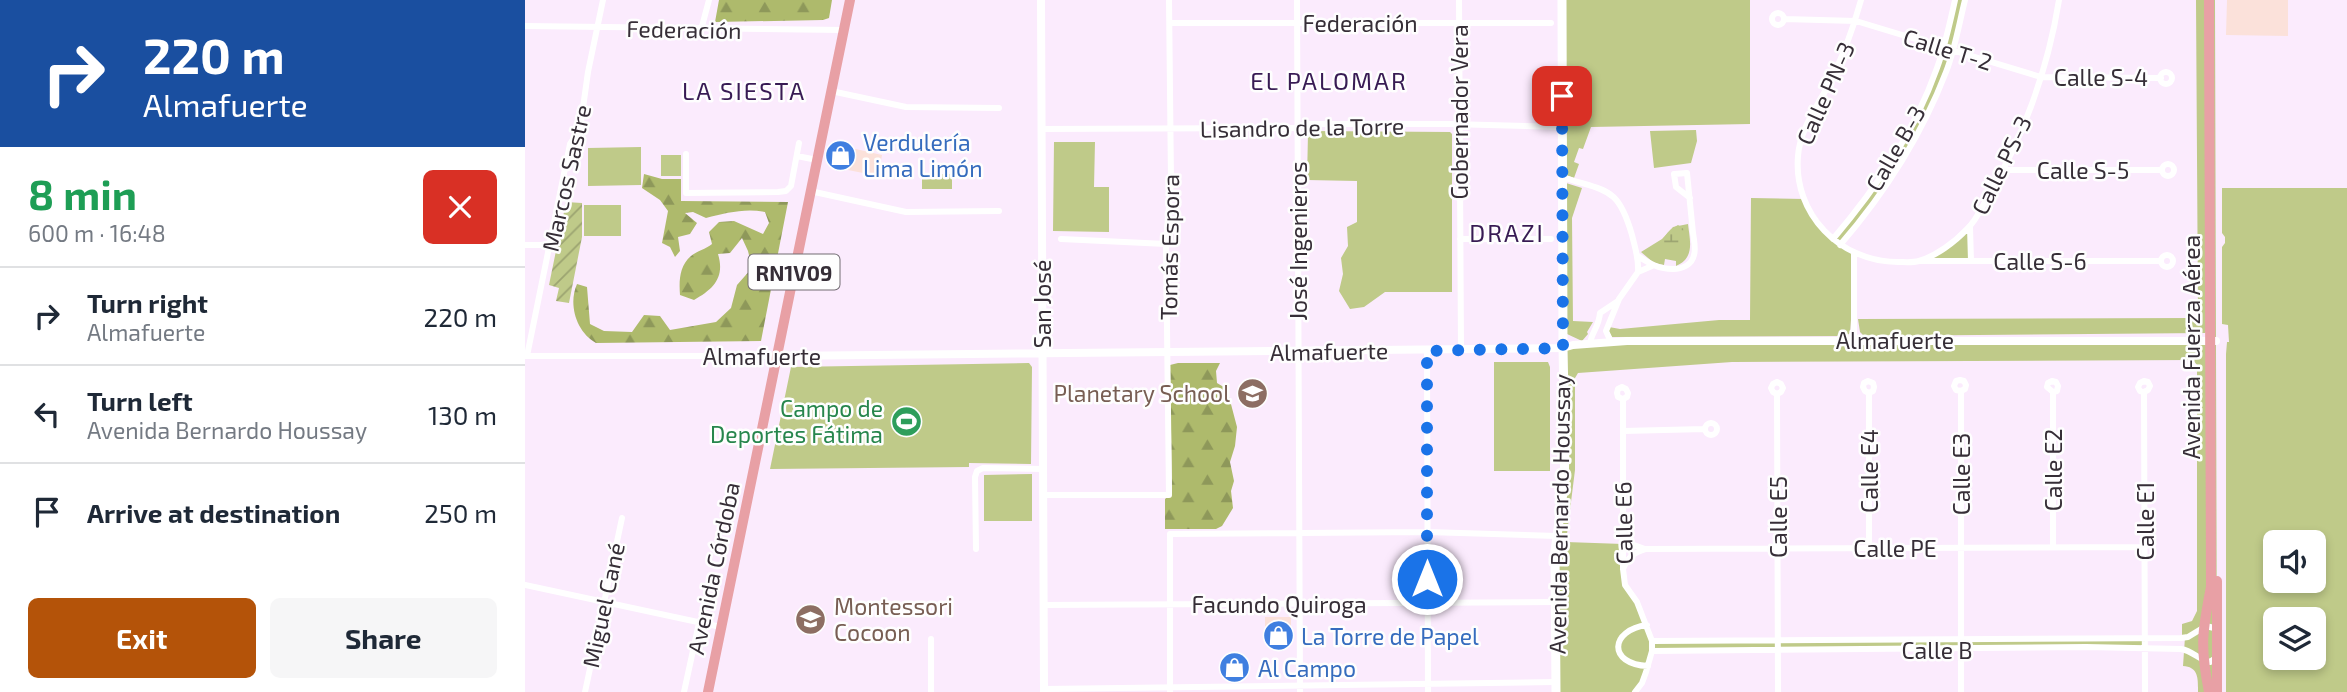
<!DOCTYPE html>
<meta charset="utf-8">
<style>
:root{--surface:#fff;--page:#f6f6f7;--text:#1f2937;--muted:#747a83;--line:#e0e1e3;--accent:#b45309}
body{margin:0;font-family:"Exo 2",sans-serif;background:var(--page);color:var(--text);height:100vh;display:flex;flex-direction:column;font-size:26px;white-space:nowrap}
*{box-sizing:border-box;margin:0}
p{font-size:23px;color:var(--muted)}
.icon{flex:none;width:38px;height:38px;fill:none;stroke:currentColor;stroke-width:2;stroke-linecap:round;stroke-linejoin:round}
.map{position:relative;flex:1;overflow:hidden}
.panel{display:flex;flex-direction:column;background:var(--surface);width:525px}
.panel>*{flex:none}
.guide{background:#1a4fa0;color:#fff;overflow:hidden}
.buttons{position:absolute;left:1738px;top:530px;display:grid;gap:14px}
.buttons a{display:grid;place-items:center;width:63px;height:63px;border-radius:10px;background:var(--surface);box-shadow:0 4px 10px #0003;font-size:35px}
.pin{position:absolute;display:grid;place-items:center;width:60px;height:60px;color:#fff;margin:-30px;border-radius:14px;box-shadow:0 4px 10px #0006}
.me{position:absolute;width:77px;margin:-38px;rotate:0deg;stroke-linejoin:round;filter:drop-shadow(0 0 5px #0008)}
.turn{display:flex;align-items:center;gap:24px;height:147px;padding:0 28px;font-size:32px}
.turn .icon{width:91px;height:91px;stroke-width:2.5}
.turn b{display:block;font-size:49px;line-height:60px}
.round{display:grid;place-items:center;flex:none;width:74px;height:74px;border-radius:10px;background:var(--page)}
.overview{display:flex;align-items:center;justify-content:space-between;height:119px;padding:0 28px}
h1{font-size:42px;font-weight:700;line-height:52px;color:#1e9e55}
.action{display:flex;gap:14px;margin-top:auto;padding:14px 28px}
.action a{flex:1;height:80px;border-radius:10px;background:var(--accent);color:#fff;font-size:28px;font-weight:700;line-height:80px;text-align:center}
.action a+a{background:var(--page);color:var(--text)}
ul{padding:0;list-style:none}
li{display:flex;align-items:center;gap:21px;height:98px;padding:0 28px;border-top:2px solid var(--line)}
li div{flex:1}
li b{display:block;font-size:26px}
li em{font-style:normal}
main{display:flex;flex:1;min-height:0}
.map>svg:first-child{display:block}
</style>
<main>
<section class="panel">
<div class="guide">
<div class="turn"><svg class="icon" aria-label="right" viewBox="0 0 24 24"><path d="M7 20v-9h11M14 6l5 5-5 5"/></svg><div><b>220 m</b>Almafuerte</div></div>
</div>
<div class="overview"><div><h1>8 min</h1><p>600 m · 16:48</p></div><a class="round" style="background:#d93025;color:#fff"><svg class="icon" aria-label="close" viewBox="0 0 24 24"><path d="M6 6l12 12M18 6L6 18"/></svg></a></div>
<ul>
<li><svg class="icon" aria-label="right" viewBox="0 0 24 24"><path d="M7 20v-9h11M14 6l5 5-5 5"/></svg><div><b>Turn right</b><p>Almafuerte</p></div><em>220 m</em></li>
<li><svg class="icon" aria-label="left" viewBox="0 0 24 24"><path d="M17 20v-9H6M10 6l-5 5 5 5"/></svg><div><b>Turn left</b><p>Avenida Bernardo Houssay</p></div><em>130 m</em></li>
<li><svg class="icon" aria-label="arrive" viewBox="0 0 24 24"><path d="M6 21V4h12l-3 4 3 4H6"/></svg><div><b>Arrive at destination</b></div><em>250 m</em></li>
</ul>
<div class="action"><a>Exit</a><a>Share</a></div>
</section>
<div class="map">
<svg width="1822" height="692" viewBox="0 0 1822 692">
<defs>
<pattern id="forest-firs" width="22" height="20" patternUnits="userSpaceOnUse" patternTransform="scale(1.75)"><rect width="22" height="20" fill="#aeba6c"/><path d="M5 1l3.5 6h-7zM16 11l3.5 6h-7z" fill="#8e985a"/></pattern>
<pattern id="wetland-marsh" width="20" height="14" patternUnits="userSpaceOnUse" patternTransform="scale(1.75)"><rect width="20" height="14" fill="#bfca89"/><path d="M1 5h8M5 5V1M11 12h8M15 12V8" fill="none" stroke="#9ca471"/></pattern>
<pattern id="garden-furrows" width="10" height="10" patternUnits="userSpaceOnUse" patternTransform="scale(1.75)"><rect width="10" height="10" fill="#bfca89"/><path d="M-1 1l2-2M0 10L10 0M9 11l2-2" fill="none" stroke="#9ca471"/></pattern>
</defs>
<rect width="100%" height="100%" fill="#fbebfd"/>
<path fill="#fbe1da" d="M1702,0H1763V36L1701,35Z
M313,145L357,155L353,176L308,167Z
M740,617H766V643H740Z"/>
<path fill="#bfca89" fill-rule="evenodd" d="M1037,0H1225V124L1066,127L1058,149L1054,148L1049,162L1054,164L1049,178L1041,175Z
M1430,0H1440L1420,73L1377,162L1316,245L1329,253V320H1326L1325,333L1321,336L1087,337L1082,329L1084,327L1095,329L1194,320H1225L1226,198L1279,199L1307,239L1370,157L1412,70Z
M1671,0H1682L1683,330L1680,333L1339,336L1335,332L1333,319L1669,318L1673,314Z
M1684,0H1690L1692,692H1673C1673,679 1674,667 1658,666L1660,637L1657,636V624L1667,621L1672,611V365L1668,360L1207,362L1053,373L1050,378V470L1041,542L1098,544L1100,585L1112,602L1127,641L1620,638V649L1127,651L1121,672L1110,692H1031L1030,551L1036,512L1038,348L1086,342L1685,341Z
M1171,130L1172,141L1166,163L1129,168L1125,131Z
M786,131L925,132L927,134V292H860L839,307L825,309L814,291L818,274L816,258L823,246L822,227L832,222V181L782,180L783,133Z
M529,142H570L569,187H584V232L528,231Z
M116,147V185L63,186V148Z
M136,155H156V176H136Z
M397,174H427V189H397Z
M1041,183L1057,188L1047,218L1048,321L1068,322L1062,332L1063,334L1057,341L1042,334Z
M1697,188H1822V692H1701V354L1702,342H1704L1703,325L1697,324V247L1700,243V237L1697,233ZM1788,542V581H1750V542ZM1750,620H1788V658H1750Z
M59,205H96V236H59Z
M1163,224C1165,241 1170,258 1151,266V261L1140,259L1139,265L1129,263L1116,252L1137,239L1148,227Z
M1445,227L1446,261H1393L1407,255Z
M969,362H1023L1025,367V471H969Z
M504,363L507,367L506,464L444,463V467L245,469L266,367Z
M507,474V521H459V475Z"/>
<path fill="url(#forest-firs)" d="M194,0H307L304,18L298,20L190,22Z
M119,174L137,179H156V201L263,202L236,341L71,343C51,332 43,304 52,284L62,287L65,324L79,331L107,332L119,315L135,316L145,330L191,322L206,308L212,285L227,268L223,251L217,238L205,253L193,254C200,277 189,289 169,300L155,295C154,282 154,266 166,256C172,251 181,249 187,244L184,232L194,222L209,221L238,234L244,223L240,212C220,208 201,213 181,218L168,212L160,213L172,223L165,234L153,237L155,251L150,257L145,247L137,243L143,211L135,200L117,188Z
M653,363H695L691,371L692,383L702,389L712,427L710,446L705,462L709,481L706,491L708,508L697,526L691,529H640V499L647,493L645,365Z"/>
<path fill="url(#wetland-marsh)" d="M1153,225L1158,228L1160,243L1153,255H1141L1137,252C1135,241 1142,230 1153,225Z"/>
<path fill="url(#garden-furrows)" d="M41,202L57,203V237L44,303L31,301L34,288L24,285Z"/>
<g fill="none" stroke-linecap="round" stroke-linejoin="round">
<path stroke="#fff" stroke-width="6" d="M772,0L775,692
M934,0L936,350
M1336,0C1328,29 1318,57 1304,84C1292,107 1275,129 1273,156C1268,214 1315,262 1373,262C1379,262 1387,263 1394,261C1411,256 1430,242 1442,229C1451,221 1456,209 1462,198C1498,139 1523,69 1534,0
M1247 19a6 6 0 1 1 12 0a6 6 0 1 1-12 0Z
M1259,19L1331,21L1516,77L1636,78
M645,23H1026
M0,26L318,30
M176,30L184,0
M1635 78a6 6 0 1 1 12 0a6 6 0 1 1-12 0Z
M306,91L381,107L474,108
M517,129L768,128L784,124H925L1037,127
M161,154V193L253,192L261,191L266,186L274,143
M272,156L292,160
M1637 170a6 6 0 1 1 12 0a6 6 0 1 1-12 0Z
M1478,170H1637
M1037,177C1082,192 1093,186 1107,235C1110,248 1114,258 1113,272
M285,191L381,212L474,211
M1445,227L1446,261
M536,239L641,244
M935,239H1026
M1308,239C1352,187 1389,133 1412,68C1420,46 1425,23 1430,0
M0,245H24
M1315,245C1360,193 1396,137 1421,72C1430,49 1434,24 1440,0
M1636 261a6 6 0 1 1 12 0a6 6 0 1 1-12 0Z
M1113,256C1125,264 1134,269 1148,269C1157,269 1167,265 1169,255C1171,249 1169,240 1168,233C1166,213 1164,193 1162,173L1149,174L1151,187L1165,198
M1395,261H1636
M1329,340V253
M1086,342L1081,331L1094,299L1113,272L1127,266
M1065,344C1066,333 1074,327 1075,313L1093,301
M902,351L903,692
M0,356H252
M2,356L45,144L55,129L63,72L78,0
M1436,391L1431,390L1429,386L1431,381L1435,380L1439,381L1441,385L1440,389L1436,391V692
M1528,392L1522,387L1523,383L1527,381L1531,382L1533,386L1532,391L1528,392V547
M1619,392L1615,391L1613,387L1615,383L1619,381L1623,382L1625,386L1623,390L1619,392L1620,692
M1344,393L1340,391L1338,387L1339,383L1343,381L1348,383L1349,387L1348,391L1344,393V548
M1252,394L1248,392L1246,388L1248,384L1252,382L1256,384L1258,388L1256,392L1252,394L1253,692
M1098,399L1093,397L1092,393L1093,389L1097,387L1101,389L1103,393L1102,397L1098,399V569L1100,585L1112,602L1127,641V651L1121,672L1117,683L1110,692
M1180 429a6 6 0 1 1 12 0a6 6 0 1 1-12 0Z
M1098,431L1180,429
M518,495H644L641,244L646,181L644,0
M1098,536L1106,544L1120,549
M451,549L450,477L452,471L458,468L518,469
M1098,569C1103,557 1108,553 1121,549L1620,547
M0,585L196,627
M519,605L1030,602
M1122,625C1085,630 1082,664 1123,666
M1127,641L1656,638L1663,637L1681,626L1689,628L1692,632
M1127,651L1561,647L1656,649C1668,651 1674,660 1685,662L1692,657
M519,689L1030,682
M60,692L97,518
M159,692L174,623
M406,692V639
M645,692V534L902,532L1032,536"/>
<path stroke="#fff" stroke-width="8" d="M516,0L519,692
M252,356L1038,348L1048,345L1102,341H1691"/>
<path stroke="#fff" stroke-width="9" d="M1031,692L1030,551L1039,485L1040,450L1038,348L1037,0"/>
<path stroke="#e8a0a5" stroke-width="10" d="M1684,0L1686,587C1677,632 1675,647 1684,692
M1692,581V692
M183,692L325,0"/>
</g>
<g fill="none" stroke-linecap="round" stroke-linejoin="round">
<path stroke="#1a73e8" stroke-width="12" stroke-dasharray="0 21.6" d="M902,579V351L1038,348L1037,96"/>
</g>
<defs>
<symbol id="shop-disc" viewBox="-11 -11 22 22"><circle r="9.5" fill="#3f7fe0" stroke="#fefefe"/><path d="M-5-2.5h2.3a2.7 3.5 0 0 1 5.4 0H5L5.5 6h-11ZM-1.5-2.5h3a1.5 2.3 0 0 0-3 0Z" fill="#fff"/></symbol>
<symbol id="university-disc" viewBox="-11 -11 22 22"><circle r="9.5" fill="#8d6e63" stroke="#fefefe"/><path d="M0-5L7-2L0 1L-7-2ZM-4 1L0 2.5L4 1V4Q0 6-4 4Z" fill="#fff"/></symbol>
<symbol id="stadium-disc" viewBox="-11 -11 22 22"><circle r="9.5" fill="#2e9e5b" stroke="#fefefe"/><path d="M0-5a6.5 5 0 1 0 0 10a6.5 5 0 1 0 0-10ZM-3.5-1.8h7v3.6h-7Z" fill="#fff"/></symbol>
<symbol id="school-disc" viewBox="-11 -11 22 22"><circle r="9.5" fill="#8d6e63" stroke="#fefefe"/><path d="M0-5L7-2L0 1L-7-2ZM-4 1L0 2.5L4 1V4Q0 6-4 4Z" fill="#fff"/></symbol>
</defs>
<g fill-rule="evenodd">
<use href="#shop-disc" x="298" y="138" width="35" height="35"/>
<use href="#university-disc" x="710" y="376" width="35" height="35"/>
<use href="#stadium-disc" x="364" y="404" width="35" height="35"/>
<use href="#school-disc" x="268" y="602" width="35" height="35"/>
<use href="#shop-disc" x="736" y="618" width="35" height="35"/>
<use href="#shop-disc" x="692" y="650" width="35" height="35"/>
</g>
<g text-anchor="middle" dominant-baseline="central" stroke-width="5" stroke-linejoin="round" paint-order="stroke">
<rect fill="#fefefe" stroke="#726c73" stroke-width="2" x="223.5" y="254.5" width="91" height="35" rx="5"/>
<g font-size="21" font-weight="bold" fill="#362e37">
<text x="269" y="272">RN1V09</text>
</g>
<g font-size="23" fill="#362e37" stroke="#fefefe">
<text x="835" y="23">Federación</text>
<text transform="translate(159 29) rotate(1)">Federación</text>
<text transform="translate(1423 49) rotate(17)">Calle T-2</text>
<text x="1576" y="77">Calle S-4</text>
<text transform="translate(1300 93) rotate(-66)">Calle PN-3</text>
<text transform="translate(934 112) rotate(-90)">Gobernador Vera</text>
<text transform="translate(777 127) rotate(-1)">Lisandro de la Torre</text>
<text transform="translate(1370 148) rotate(-60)">Calle B-3</text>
<text transform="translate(1476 165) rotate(-64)">Calle PS-3</text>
<text x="1558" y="170">Calle S-5</text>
<text transform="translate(41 178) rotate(-77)">Marcos Sastre</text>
<text transform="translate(773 241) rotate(-90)">José Ingenieros</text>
<text transform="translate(644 247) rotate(-89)">Tomás Espora</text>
<text x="1515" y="261">Calle S-6</text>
<text transform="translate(517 304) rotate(-90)">San José</text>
<text x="1370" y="340">Almafuerte</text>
<text transform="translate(1666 347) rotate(-90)">Avenida Fuerza Aérea</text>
<text transform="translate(804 351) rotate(-1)">Almafuerte</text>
<text x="237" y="356">Almafuerte</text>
<text transform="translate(1528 470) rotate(-90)">Calle E2</text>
<text transform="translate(1344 471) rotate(-90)">Calle E4</text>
<text transform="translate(1436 474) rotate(-90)">Calle E3</text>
<text transform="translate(1034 514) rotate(-89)">Avenida Bernardo Houssay</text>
<text transform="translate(1253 517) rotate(-90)">Calle E5</text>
<text transform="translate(1620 521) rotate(-90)">Calle E1</text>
<text transform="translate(1098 523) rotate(-91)">Calle E6</text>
<text x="1370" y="548">Calle PE</text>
<text transform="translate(188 568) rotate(-78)">Avenida Córdoba</text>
<text x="754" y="604">Facundo Quiroga</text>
<text transform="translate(78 605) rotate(-78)">Miguel Cané</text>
<text x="1412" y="650">Calle B</text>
</g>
<g font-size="23" fill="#366cbe" stroke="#fefefe" text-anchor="start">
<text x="338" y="142">Verdulería<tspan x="338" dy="26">Lima Limón</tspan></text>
<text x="776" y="636">La Torre de Papel</text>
<text x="733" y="668">Al Campo</text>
</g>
<g font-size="23" fill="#785e54" stroke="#fefefe" text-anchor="end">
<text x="705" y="393">Planetary School</text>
<text x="309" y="606" text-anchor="start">Montessori<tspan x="309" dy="26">Cocoon</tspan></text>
</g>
<g font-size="23" fill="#27864d" stroke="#fefefe" text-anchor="end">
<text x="358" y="408">Campo de<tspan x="358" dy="26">Deportes Fátima</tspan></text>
</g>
<g font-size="24" letter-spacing="2" fill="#381b54" stroke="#fefefe">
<text x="804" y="80">EL PALOMAR</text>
<text x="219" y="90">LA SIESTA</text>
<text x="982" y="232">DRAZI</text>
</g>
</g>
</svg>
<div class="buttons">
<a><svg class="icon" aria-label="sound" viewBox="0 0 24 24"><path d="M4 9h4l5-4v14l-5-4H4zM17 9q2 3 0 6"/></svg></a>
<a><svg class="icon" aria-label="layers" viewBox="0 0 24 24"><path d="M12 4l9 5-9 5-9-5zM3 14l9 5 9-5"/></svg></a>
</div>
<div class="pin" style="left:1037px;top:96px;background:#d93025"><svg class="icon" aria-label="arrive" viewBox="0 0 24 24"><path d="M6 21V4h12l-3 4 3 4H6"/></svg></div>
<svg class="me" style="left:902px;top:579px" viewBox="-20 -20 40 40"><circle r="17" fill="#1a73e8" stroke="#fff" stroke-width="3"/><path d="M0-11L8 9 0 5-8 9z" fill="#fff"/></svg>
</div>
</main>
